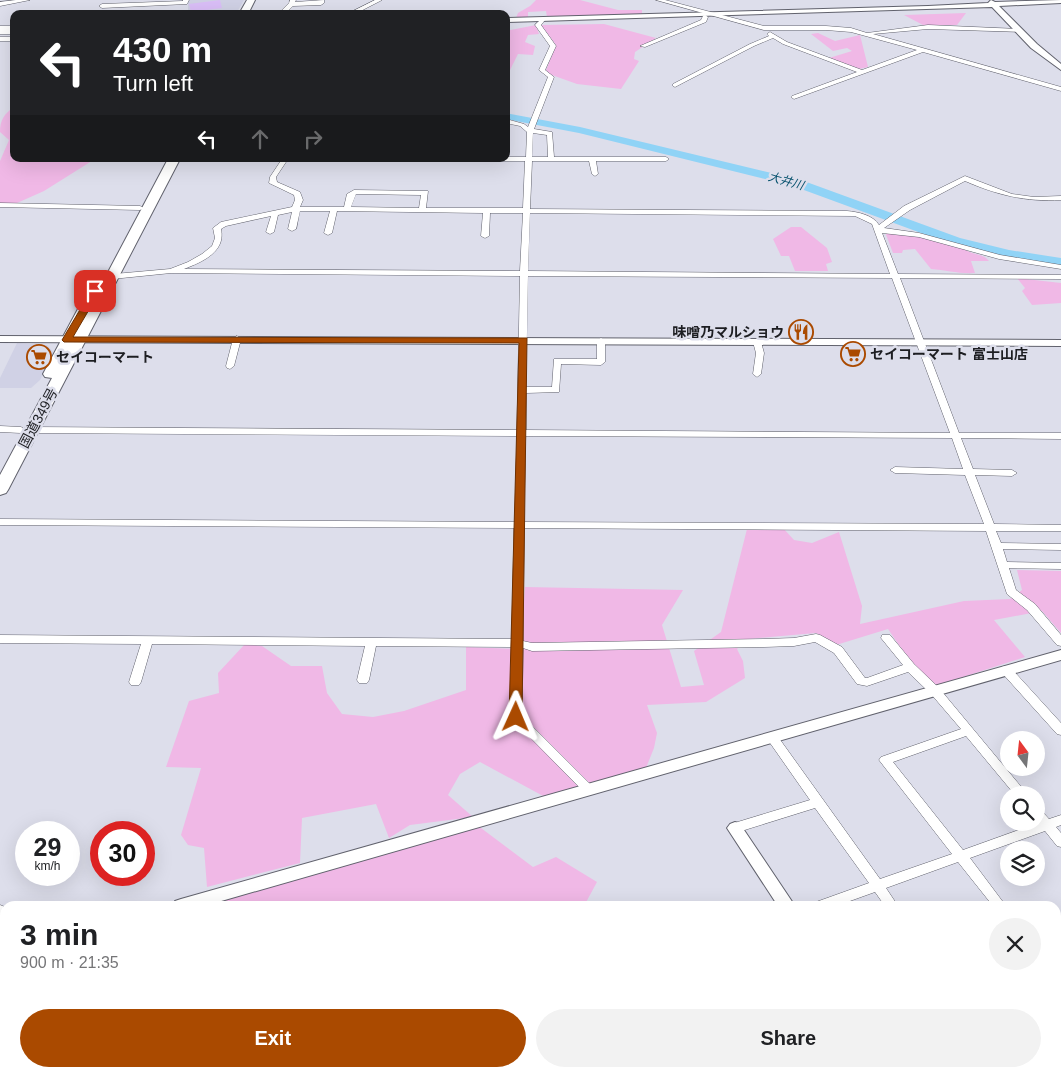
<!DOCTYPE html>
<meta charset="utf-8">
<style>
:root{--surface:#fff;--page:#f2f2f2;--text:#202124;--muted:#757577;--accent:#aa4a00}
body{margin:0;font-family:Arial,"Noto Sans JP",sans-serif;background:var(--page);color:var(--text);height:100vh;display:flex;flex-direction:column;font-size:19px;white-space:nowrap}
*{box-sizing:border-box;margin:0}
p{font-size:16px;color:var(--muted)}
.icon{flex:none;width:28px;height:28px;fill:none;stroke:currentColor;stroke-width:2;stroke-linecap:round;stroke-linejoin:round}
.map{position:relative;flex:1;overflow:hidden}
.side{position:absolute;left:0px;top:901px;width:1061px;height:176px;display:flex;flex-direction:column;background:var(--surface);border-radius:15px 15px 0 0;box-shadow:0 5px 20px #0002}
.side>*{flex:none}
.guide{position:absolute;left:10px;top:10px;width:500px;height:152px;border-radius:10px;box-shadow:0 5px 20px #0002;background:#202124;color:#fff;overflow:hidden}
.needle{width:32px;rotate:345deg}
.fabs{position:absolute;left:1000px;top:731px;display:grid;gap:10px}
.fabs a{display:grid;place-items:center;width:45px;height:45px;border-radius:50%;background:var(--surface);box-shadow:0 5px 20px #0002;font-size:25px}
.speed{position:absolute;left:15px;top:821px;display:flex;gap:10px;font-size:25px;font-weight:700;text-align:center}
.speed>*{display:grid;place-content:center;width:65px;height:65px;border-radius:50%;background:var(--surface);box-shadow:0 5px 20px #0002;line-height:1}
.speed small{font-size:12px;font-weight:400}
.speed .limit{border:8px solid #d22;background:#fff;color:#111}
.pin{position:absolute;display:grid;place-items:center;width:42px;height:42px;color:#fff;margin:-21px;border-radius:10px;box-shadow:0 2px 8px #0006}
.me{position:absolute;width:55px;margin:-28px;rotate:1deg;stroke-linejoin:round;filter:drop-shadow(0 0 4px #0008)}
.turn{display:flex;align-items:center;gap:18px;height:105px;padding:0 20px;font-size:22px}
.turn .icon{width:65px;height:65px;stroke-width:2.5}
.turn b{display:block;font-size:35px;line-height:42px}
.lanes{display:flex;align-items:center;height:48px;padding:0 20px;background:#0003;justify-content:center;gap:25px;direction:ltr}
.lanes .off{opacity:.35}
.round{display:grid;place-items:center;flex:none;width:52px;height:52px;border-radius:26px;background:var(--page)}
.summary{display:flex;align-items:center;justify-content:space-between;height:85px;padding:0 20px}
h1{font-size:30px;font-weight:700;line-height:38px}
.primary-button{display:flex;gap:10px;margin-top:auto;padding:10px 20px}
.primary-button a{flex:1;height:58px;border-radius:30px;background:var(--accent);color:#fff;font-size:20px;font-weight:700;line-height:58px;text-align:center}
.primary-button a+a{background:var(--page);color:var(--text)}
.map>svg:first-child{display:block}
</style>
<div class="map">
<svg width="1061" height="1077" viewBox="0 0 1061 1077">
<rect width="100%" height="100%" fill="#dddeeb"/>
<path fill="#d0d1e5" d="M188,0H244L236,14H188Z
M17,343L47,345L54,353L40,380L31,388H0V378Z"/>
<path fill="#f0b8e6" d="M536,0H580L618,10H642V14L547,17L546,11L528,12V17L516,18L518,13L530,6Z
M966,13L957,25H923L904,15Z
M604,24L656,38L635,52L634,59L639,61L621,89L577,84L549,74L546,70L556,45L541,25Z
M536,25L539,34L528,35L525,42L535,46L533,55L518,54L510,70L506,69V31Z
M818,33L835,41L860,35L868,67L859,69L829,58L852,51L847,48L833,51L811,34Z
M14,107V159H95L44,191L17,203H0V161L9,140L0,132C0,120 4,114 14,107Z
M791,227H801L827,248L832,262L826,264L828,271H795L789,256H781L773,239Z
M885,232L918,236L964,248C971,256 982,252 989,261H971L975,273C959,274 946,270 931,269L915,249L903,250L902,253H893Z
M1017,278L1061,283V303L1032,305L1022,291L1025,288Z
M783,528L794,540L812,543L839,532L862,606L860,624L964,601L1010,599L1022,590L1017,570L1061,571V633L1042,611L994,620L1025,657L935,686L909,660L888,629L836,645L816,633L748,639L737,649L743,661L745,678L706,702L647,705L657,733L654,748L646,768L545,797L480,762L460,774L448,795L473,817L410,825L389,838L376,804L302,818L300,863L207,887L204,848L188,845L181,835L201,768L166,767L189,701L219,693L218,673L245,644L262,646L291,666H322L327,693L342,714L373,717L404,711L466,690V647L520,649L525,587L683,590L662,625L681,687L704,685L694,651L721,632L747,529Z
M477,825L533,867L556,857L597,882L584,906H192Z
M201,1073L316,1072V1073L314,1077H275Z
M384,1073H456C441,1076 396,1077 384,1073Z"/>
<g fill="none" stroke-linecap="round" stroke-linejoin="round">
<path fill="#90d3f6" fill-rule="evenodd" d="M506,113L580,127L801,180L960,238L1009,250L1061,258V266L1009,258L951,244L793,186L579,133L506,119Z"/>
</g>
<path fill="#dabef7" d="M220,0L222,8L191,12L189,4Z
M793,327L807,328L809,336H795Z
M33,353H50L46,361L28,360Z"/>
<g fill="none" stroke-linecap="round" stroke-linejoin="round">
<defs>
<path id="minor" d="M16,0H30L0,6V2Z
M183,0H189L187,4L102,8L99,6L102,4L183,1Z
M290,0H296L295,2L324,0V3L321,5L293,6L285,14H278L289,3Z
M375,0H382L355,14H347Z
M656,0H665L764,26H826L851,28L867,33L928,25L1020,29L1023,31L1022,32L928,29L873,34L1061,87V91L923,52L794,99L791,97L792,96L857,72L783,44L773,38L754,46L675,87L673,86V84L750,44L769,36L767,34L770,32L787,42L862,70L917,50L851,32L826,30H764Z
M705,15L708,17L706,22L645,47L640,46L701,20L703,16Z
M542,18L545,20L541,25L556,46L545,70L554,77L534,129L552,132L554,157H666L669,159L666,161H596L598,174L595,176L592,174L589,161H532L530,209L847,211C858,212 873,215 879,225L904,206L965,176L1012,194L1034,197L1061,196V200C1026,202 997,195 965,181L910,210L884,228L919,233L1000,255L1061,265V269L999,259L919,237L882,233L898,274L1061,275V279L900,278L959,433H1061V439L961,438L973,469L1012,470L1017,473L1012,476L975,475L994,524L1061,525V531H996L1001,543L1061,544V550L1003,549L1007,562L1061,563V569L1009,568L1016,590L1035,604L1061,635V646L1057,645L1027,610L1007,594L986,531L524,528L523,641L532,643L764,639L794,638L816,634L820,635L842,647L865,678H867L903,665L881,638L882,635H890L914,664L939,688L1028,795H1015L966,736L893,762L963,850L1038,823L1036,821V807L1040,809L1049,819L1061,815V825L1056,827L1061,833V847L1057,846L1045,831L970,858L1006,906H993L958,862L886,888L898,906H885L875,892L836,906H815L816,902L869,883L815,808L735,833L731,832L729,828L731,824L810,800L768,740L766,737L768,734L772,733L776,734L880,879L952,854L879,760L881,757L961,729L931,694L908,672L867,686L857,684L834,653L815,642L794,646L764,647L532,651L523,648L522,716L593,787L595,790L593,793L589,795L585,793L510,717L512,647L376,646L369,680L367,683H359L357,680L365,646L152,644L141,682L139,685H131L129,682L141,644L0,643V635L512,639L514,528L0,525V519L515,522L517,436L31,433L26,430L31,427L517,430L520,276L171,273L112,279H103L99,277L103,275L170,269L188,262L202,254L212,246L215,238L213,228L221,222L292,207L295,200L294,195L269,183L270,177L282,159H288L276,177L277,182L300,192L303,200L300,207H344L347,194L354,190L428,191L426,208H523L525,161H451L448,159H506V157H526L527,132L520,126L506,123V119L524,124L528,127L548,77L539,70L550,46L535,25ZM533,133L547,135L548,157H532ZM356,194L421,195L419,208L351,207ZM300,211H330L324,233L328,235L332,233L337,211L483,213L481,236L485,238L489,236L490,213H523L520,271L184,269C202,262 226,252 221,229L226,226L271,216L266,232L270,234L274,232L278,215L292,212L288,229L292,231L296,229ZM530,213L855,216L872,224L890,274L528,271ZM528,276L892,278L950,433L526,430V393L559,392L561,364L601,365L605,362V341L601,338L597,341V359H554L552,387H526ZM526,436L952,438L963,469L895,467L890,470L895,473L965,475L984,524L524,522Z
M0,26H14V30H0Z
M0,37H14V41H0Z
M0,203L140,206L144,208L140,210L0,207Z
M237,336L241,339L234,366L230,369L227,368L226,366L233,339Z
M757,339L761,342L764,353L761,374L757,377L753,374L756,353L753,342Z
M0,426L21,427L26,430L21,433L0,432Z
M1006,666L1010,667L1061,723V735L1057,734L1002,673L1000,670L1002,667Z
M0,905L5,907V922L0,920Z
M1056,973L1061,975V991L1056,989Z
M1061,1011V1023L1056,1025V1012Z
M0,1031L5,1032V1044L0,1043Z
M1061,1061V1075L1054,1077H1031L1033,1072H1056V1063Z
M470,1072H497L494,1077H468Z
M628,1072H642L644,1077H630Z
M905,1072H928L926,1077H903Z
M1003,1072H1018L1020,1077H1005Z"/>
<path id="tertiary" d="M991,0L995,2L1061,0V3L999,6L1037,44L1061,64V70L1031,48L992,7L506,22V18L928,6L988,3Z
M0,336L1061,340V346L0,342Z
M1061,650V660L204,906H173L175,901L181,899Z
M735,822L740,824L795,906H778L727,828L730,824Z
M5,949V964L0,965V950Z
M882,1072H901L903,1077H884Z"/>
<path id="secondary" d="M0,30H14V34H0Z"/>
<path id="trunk" d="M247,0H255L248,14H239Z
M168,159H180L8,490L6,493L0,495V475L52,378L45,377L43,374L79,307L89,308Z"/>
</defs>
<use href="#minor" stroke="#61626d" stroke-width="1"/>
<use href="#tertiary" stroke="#61626d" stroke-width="2"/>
<use href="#secondary" stroke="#61626d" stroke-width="1"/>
<use href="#trunk" stroke="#61626d" stroke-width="2"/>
<use href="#minor" fill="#fff" fill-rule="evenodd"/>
<use href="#tertiary" fill="#fff" fill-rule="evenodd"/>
<use href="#secondary" fill="#fff" fill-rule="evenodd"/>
<use href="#trunk" fill="#fff" fill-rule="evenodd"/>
</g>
<path fill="#aa4a00" stroke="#6e3000" d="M95,288L100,291L73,337L527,338L522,717L520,721H511L509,717L519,343L64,342L62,340L91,291Z"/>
<defs>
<symbol id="restaurant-ring" viewBox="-11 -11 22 22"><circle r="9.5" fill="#dddeeb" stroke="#aa4a00" stroke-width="1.5"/><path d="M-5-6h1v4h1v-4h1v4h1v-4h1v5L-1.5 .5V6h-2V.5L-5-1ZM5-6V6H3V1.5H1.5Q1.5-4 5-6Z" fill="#aa4a00"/></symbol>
<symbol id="supermarket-ring" viewBox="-11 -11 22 22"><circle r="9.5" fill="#dddeeb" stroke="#aa4a00" stroke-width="1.5"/><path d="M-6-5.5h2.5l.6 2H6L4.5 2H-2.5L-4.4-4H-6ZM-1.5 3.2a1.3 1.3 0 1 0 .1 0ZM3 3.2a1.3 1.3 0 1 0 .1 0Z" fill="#aa4a00"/></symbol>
</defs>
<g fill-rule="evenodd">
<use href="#restaurant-ring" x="787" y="318" width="28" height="28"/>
<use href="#supermarket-ring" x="839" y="340" width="28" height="28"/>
<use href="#supermarket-ring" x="25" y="343" width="28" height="28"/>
</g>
<g text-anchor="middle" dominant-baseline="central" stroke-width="5" stroke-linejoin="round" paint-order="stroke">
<g font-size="12" font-style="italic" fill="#06516d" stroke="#dddeeb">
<text transform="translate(786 181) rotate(16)">大井川</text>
</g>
<g font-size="14" font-weight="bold" fill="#1d1e22" stroke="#dddeeb" text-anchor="start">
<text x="784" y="332" text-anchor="end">味噌乃マルショウ</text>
<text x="870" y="354">セイコーマート 富士山店</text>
<text x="56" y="357">セイコーマート</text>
</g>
<g font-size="14" fill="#1d1e22" stroke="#dddeeb">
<text transform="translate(38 418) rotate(-62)">国道349号</text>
</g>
</g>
</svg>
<div class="fabs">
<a><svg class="needle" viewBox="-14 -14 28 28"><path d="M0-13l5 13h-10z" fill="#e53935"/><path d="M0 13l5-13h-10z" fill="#757577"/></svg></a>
<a><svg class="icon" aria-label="search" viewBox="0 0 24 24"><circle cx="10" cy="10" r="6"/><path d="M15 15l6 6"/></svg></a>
<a><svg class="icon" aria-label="layers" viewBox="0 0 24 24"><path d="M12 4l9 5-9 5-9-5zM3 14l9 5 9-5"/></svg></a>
</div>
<div class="speed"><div>29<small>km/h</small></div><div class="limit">30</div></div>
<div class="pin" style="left:95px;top:291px;background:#d93025"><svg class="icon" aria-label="arrive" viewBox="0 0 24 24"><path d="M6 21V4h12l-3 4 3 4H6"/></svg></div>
<svg class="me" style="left:516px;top:717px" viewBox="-20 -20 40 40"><path d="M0-17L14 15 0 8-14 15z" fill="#aa4a00" stroke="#fff" stroke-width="4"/></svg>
<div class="guide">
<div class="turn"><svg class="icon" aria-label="left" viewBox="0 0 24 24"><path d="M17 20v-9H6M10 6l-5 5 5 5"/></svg><div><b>430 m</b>Turn left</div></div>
<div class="lanes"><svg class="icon" aria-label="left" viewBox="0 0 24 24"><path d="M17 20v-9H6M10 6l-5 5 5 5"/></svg><svg class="icon off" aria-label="ahead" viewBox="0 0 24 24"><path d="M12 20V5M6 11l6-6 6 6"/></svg><svg class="icon off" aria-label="right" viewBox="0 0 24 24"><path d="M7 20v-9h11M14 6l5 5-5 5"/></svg></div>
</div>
<section class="side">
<div class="summary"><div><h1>3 min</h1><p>900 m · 21:35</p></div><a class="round"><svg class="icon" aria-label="close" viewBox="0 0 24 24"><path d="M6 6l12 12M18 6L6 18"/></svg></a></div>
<div class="primary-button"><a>Exit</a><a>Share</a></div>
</section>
</div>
